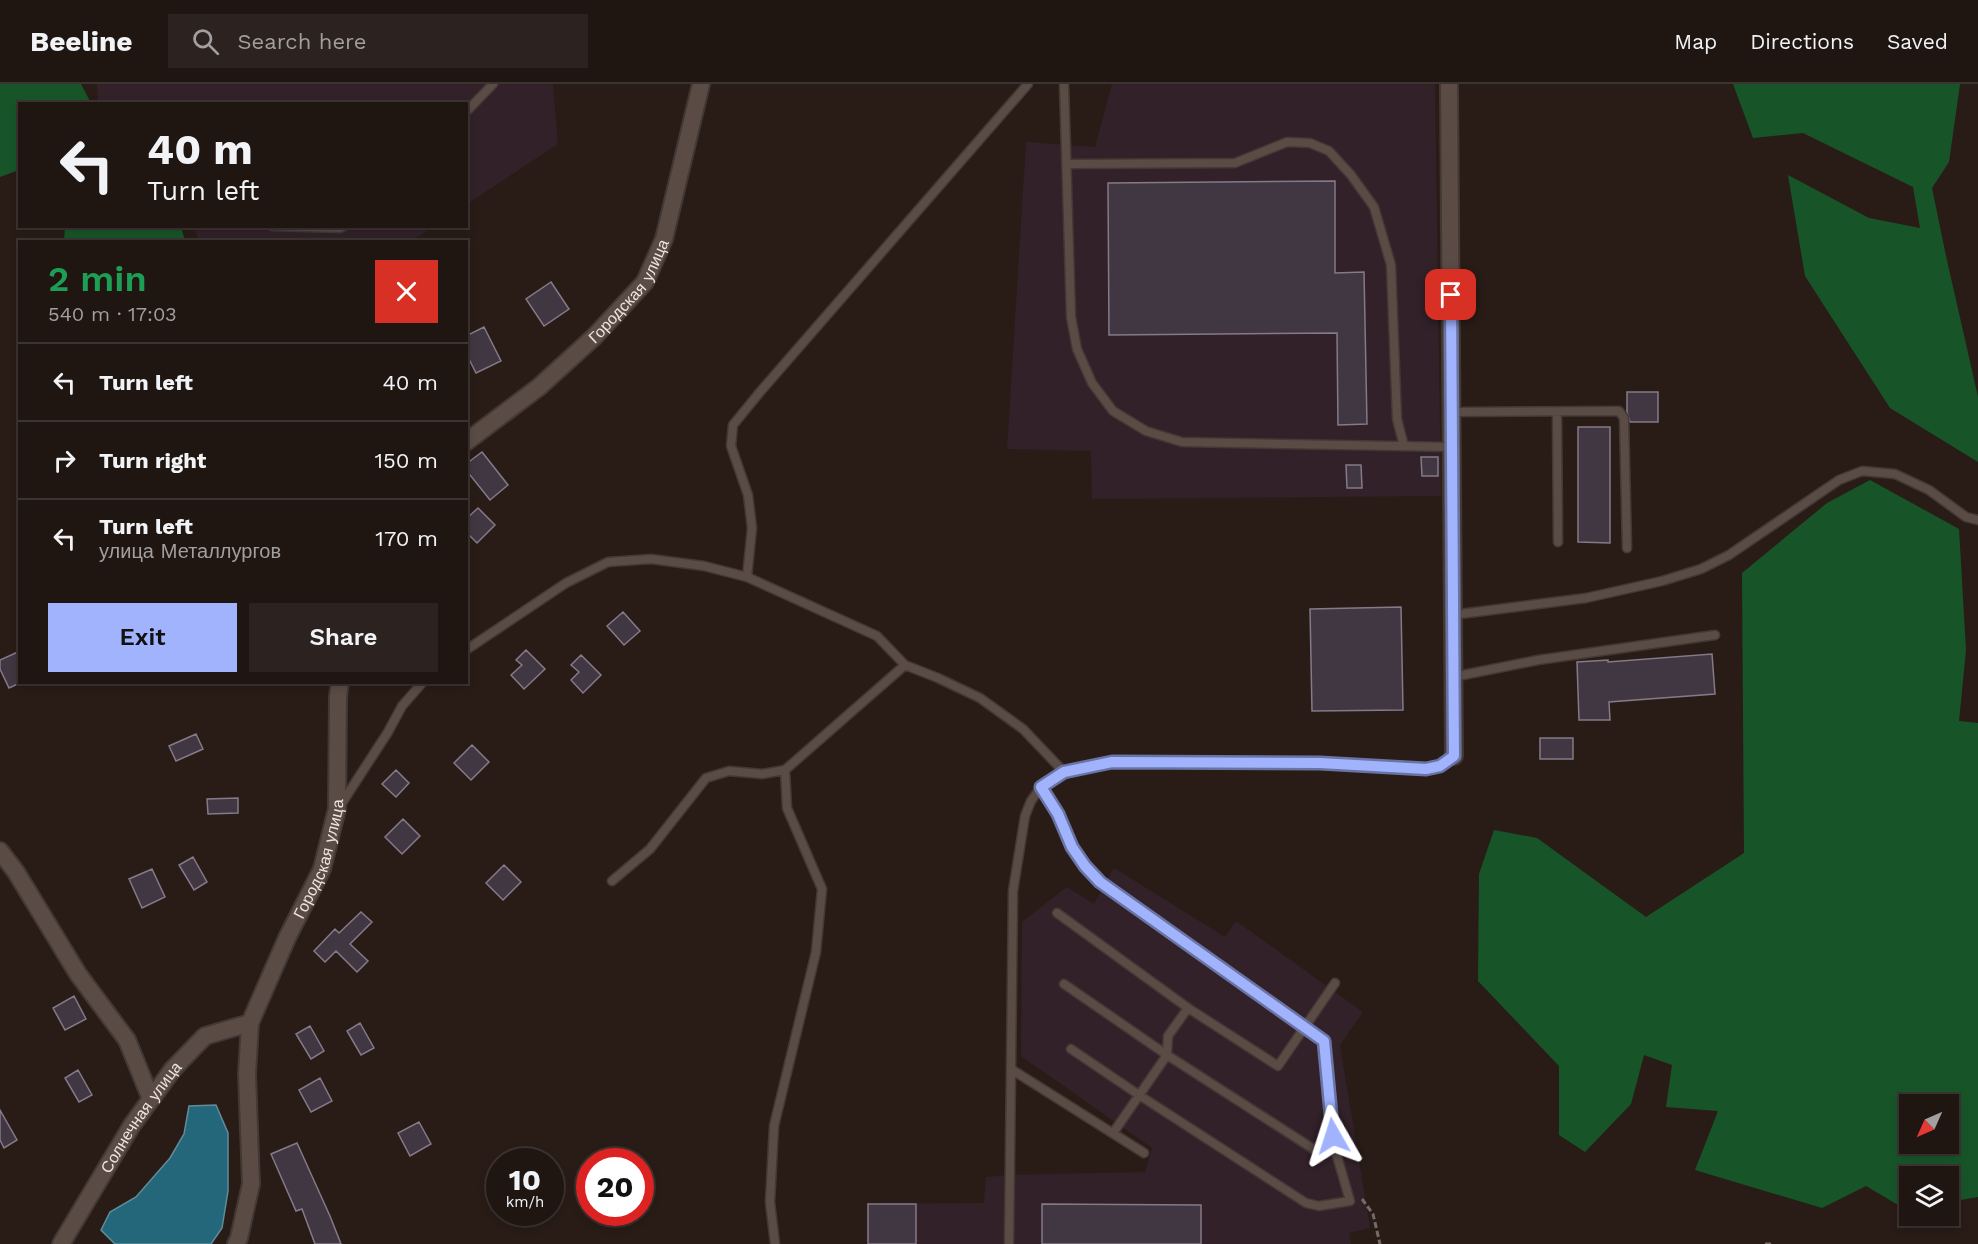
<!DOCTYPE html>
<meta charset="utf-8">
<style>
:root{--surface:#1f1511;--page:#2c221f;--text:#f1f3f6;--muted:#a19f9f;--line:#3c3431;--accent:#a1b3fd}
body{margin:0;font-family:"Work Sans",sans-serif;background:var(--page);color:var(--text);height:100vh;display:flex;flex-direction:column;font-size:22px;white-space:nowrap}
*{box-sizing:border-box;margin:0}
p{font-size:20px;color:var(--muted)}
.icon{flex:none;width:33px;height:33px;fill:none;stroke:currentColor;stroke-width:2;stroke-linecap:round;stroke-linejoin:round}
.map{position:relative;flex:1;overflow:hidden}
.side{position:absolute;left:18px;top:156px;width:450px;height:444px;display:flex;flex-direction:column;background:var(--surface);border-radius:0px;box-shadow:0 3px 9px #0003,0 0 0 2px var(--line)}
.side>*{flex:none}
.banner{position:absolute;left:18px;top:18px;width:450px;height:126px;border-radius:0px;box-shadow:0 3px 9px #0003,0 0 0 2px var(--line);background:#1f1511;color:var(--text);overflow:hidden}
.needle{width:39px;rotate:225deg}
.controls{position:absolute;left:1899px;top:1010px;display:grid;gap:12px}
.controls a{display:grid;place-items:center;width:60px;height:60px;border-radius:0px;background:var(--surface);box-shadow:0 3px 9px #0003,0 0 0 2px var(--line);font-size:30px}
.speed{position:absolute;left:486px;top:1064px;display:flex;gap:12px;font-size:30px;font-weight:700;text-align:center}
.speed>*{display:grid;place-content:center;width:78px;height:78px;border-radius:50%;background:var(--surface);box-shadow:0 3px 9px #0003,0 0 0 2px var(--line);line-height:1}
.speed small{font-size:15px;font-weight:400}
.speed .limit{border:9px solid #d22;background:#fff;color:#111}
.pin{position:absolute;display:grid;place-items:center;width:51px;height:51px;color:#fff;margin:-26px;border-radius:12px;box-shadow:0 3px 9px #0006}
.me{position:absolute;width:66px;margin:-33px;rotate:354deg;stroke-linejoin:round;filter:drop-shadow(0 0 4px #0008)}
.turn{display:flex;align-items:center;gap:21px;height:126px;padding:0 30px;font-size:27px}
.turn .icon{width:78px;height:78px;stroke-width:2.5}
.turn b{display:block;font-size:42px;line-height:51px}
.round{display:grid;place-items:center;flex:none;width:63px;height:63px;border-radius:0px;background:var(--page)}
.summary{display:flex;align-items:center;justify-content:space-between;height:102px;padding:0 30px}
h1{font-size:36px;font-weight:600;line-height:45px;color:#1e9e55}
.button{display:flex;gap:12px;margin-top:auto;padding:12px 30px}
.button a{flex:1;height:69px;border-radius:0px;background:var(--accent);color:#111;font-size:24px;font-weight:600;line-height:69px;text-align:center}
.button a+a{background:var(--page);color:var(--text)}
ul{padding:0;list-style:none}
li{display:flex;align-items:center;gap:18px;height:78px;padding:0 30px;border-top:2px solid var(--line)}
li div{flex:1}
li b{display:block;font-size:22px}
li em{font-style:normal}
header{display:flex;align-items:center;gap:36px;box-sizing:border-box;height:84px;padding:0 30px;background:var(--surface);border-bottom:2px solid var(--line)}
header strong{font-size:28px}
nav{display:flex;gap:33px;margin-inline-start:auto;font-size:21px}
.search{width:420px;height:54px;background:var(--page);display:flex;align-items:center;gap:15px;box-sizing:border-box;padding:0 21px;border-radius:0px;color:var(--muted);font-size:22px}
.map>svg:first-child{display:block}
</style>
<header>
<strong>Beeline</strong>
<div class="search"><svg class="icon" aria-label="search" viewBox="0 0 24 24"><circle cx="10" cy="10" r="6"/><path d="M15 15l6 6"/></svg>Search here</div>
<nav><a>Map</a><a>Directions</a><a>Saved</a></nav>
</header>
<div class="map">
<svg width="1978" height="1160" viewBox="0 0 1978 1160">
<rect width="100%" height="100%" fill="#291c17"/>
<path fill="#322129" d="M97,0H553L558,60L467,120L466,20L98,19Z
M1112,0H1435L1441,412L1092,415L1091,367L1007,365L1026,58L1095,63Z
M194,143H433L410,158L199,157Z
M1114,784L1225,853L1236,837L1363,928L1340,961L1370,1144L1349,1149L1351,1160H868V1120L984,1119L986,1093L1010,1091L1145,1088L1152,1064L1021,972L1022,838L1067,803L1094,820Z"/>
<path fill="#175529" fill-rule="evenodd" d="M0,0H81L91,19L20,20L19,86L0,93Z
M1733,0H1960L1949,78L1932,104L1946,172L1978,313V378L1890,324L1805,192L1788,91L1869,134L1920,144L1913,103L1803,49L1753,54Z
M65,142L181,143L185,157H64Z
M1870,396L1959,445L1966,566L1959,637L1978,639V1113L1949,1118L1948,1092H1910L1909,1125H1905L1866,1102L1822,1124L1695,1086L1718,1027L1666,1023L1672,981L1644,971L1631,1020L1585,1068L1559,1051V982L1478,897L1479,790L1494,746L1537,754L1646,833L1744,769L1742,489L1827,419ZM1910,1020H1948V1059H1910Z"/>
<path fill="#24677b" stroke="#608c99" stroke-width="1.5" d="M216,1021L228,1049V1107L222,1144L211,1160H115L101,1146L110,1128L136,1113L170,1074L184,1050L189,1022Z"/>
<path fill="#403742" stroke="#857a88" stroke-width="1.5" d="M1335,97V189L1364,188L1367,340L1338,341L1337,249L1109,251L1108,99Z
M551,198L569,225L544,242L526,215Z
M484,243L501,277L476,289L466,269V252Z
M1627,308H1658V338H1630L1627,328Z
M1578,343H1610V459L1578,458Z
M482,368L508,401L490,416L466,386V380Z
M1421,373H1438V392H1422Z
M1346,381H1361L1362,404H1347Z
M478,424L495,441L477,459L466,448V435Z
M1401,523L1403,626L1312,627L1310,525Z
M623,528L640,547L624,561L607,542Z
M526,566L545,585L524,605L511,591L522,581L516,576Z
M20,567V599L9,604L0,585V576Z
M1712,570L1715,610L1609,618L1610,636H1579L1577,578L1608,576V578Z
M581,571L601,591L583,609L571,596L579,588L571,581Z
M196,650L203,665L176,677L169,662Z
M1540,654H1573V675H1540Z
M472,661L489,678L471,696L454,679Z
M396,686L409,699L396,713L382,700Z
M238,714V729L208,730L207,715Z
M403,735L420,752L402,770L385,753Z
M193,773L207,798L194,806L179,781Z
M504,781L521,798L503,816L486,799Z
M152,785L165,813L142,824L129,795Z
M361,828L372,838L350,860L368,877L357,888L336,867L325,878L314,867L335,845L339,849Z
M74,912L86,935L65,946L53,924Z
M360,939L374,964L361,971L347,947Z
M310,942L324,967L311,975L296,950Z
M78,986L92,1011L79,1018L65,994Z
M320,994L332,1017L311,1028L299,1006Z
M0,1026L17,1056L4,1064L0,1056Z
M419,1038L431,1060L410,1072L398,1049Z
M297,1059L330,1132L341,1160H315L302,1125L296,1127L271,1070Z
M868,1120H916V1160H868Z
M1042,1120L1201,1121V1160H1042Z"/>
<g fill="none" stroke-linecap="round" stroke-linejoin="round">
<defs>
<path id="lane" d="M1064,0L1071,233L1077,265L1092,299L1113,327L1146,347L1182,358L1452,363
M466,28L493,0
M1067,80L1235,79L1287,58L1310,59L1329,67L1351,91L1374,123L1391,181L1397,335L1404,362
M272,142L340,144L344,142
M1452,328L1619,327L1624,334L1627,464
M1557,328L1558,458
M747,493L752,444L748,411L731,362L733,341L760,308L1028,0
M1452,531L1586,514L1662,497L1701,485L1729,471L1839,396L1862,387L1895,390L1929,406L1966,433L1978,436
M466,566L566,499L608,478L651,475L704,482L747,493L877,552L905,581L938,594L980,614L1023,645L1064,688
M1453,593L1538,576L1715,551
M1041,703L1058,730L1072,763L1085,782L1100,798L1324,957L1335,1065L1350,1117L1319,1122L1306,1119L1139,1011L1071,965
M340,722L388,648L402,622L423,598
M612,797L650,765L706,694L729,687L762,690L785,686L905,581
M1057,829L1188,924
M1064,900L1167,971L1315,1066L1335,1065
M1011,985L1144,1069
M1113,1049L1167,971L1168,952L1188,924L1278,982L1335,899
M775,1160L770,1118L774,1042L816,868L822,805L787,724L785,686
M1009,1160L1013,807L1025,732L1031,717L1041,703L1064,688L1112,678L1320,679L1426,685L1440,682L1454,672"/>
<g id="street">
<path d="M1449,0L1454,672"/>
<path id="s1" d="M466,358L539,303L594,253L645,198L664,155L701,0"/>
<path d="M0,767L16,788L78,890L127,956L151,1015"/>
<path id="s2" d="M61,1160L132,1041L173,985L205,952L250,939"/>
<path id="s3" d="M236,1160L239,1154L251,1100L247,990L250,939L287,854L322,785L337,725L338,613L340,598"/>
</g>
</defs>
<use href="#lane" stroke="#423834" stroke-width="11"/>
<use href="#street" stroke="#423834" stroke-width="20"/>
<path stroke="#766a66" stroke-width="3" stroke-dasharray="6 3" stroke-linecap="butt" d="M1362,1115L1373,1130L1380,1160
M1765,1160H1773"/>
<use href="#lane" stroke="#5a4b45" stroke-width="8"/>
<use href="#street" stroke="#5a4b45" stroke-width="16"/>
</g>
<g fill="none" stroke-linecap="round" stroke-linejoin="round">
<defs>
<path id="route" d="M1333,1052L1324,957L1100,798L1085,782L1072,763L1058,730L1041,703L1064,688L1112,678L1320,679L1426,685L1440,682L1454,672L1451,211"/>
</defs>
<use href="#route" stroke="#6974a4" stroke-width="15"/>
<use href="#route" stroke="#a1b3fd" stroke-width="10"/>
</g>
<g text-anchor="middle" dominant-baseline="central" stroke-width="6" stroke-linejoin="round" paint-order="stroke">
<g font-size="16" fill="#ede4e0" stroke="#0e0806">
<text stroke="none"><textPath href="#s1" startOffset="224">Городская улица</textPath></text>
<text stroke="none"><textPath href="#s3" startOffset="402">Городская улица</textPath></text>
<text stroke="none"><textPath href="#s2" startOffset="150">Солнечная улица</textPath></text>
</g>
</g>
</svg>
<div class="controls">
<a><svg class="needle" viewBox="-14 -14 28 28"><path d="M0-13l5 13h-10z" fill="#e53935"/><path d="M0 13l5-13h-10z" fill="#a19f9f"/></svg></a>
<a><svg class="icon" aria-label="layers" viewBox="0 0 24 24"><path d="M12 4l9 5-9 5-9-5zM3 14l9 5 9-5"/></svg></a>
</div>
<div class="speed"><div>10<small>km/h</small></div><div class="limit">20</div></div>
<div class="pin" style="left:1451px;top:211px;background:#d93025"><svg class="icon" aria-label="arrive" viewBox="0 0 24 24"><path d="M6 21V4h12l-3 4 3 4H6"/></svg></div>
<svg class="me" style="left:1333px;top:1052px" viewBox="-20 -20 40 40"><path d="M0-17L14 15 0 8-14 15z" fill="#a1b3fd" stroke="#fff" stroke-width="4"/></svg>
<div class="banner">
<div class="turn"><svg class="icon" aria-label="left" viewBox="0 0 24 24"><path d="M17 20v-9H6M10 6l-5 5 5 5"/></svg><div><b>40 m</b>Turn left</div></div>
</div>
<section class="side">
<div class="summary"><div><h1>2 min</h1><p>540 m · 17:03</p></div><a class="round" style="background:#d93025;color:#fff"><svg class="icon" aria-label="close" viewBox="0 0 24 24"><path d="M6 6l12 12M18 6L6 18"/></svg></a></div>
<ul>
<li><svg class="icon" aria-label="left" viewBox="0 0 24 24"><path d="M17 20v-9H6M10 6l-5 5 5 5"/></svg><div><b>Turn left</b></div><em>40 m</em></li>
<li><svg class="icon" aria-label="right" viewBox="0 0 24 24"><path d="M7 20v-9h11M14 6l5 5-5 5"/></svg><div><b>Turn right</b></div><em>150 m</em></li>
<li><svg class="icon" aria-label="left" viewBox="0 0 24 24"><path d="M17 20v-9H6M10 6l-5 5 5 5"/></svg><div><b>Turn left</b><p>улица Металлургов</p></div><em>170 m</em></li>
</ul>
<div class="button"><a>Exit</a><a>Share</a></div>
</section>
</div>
